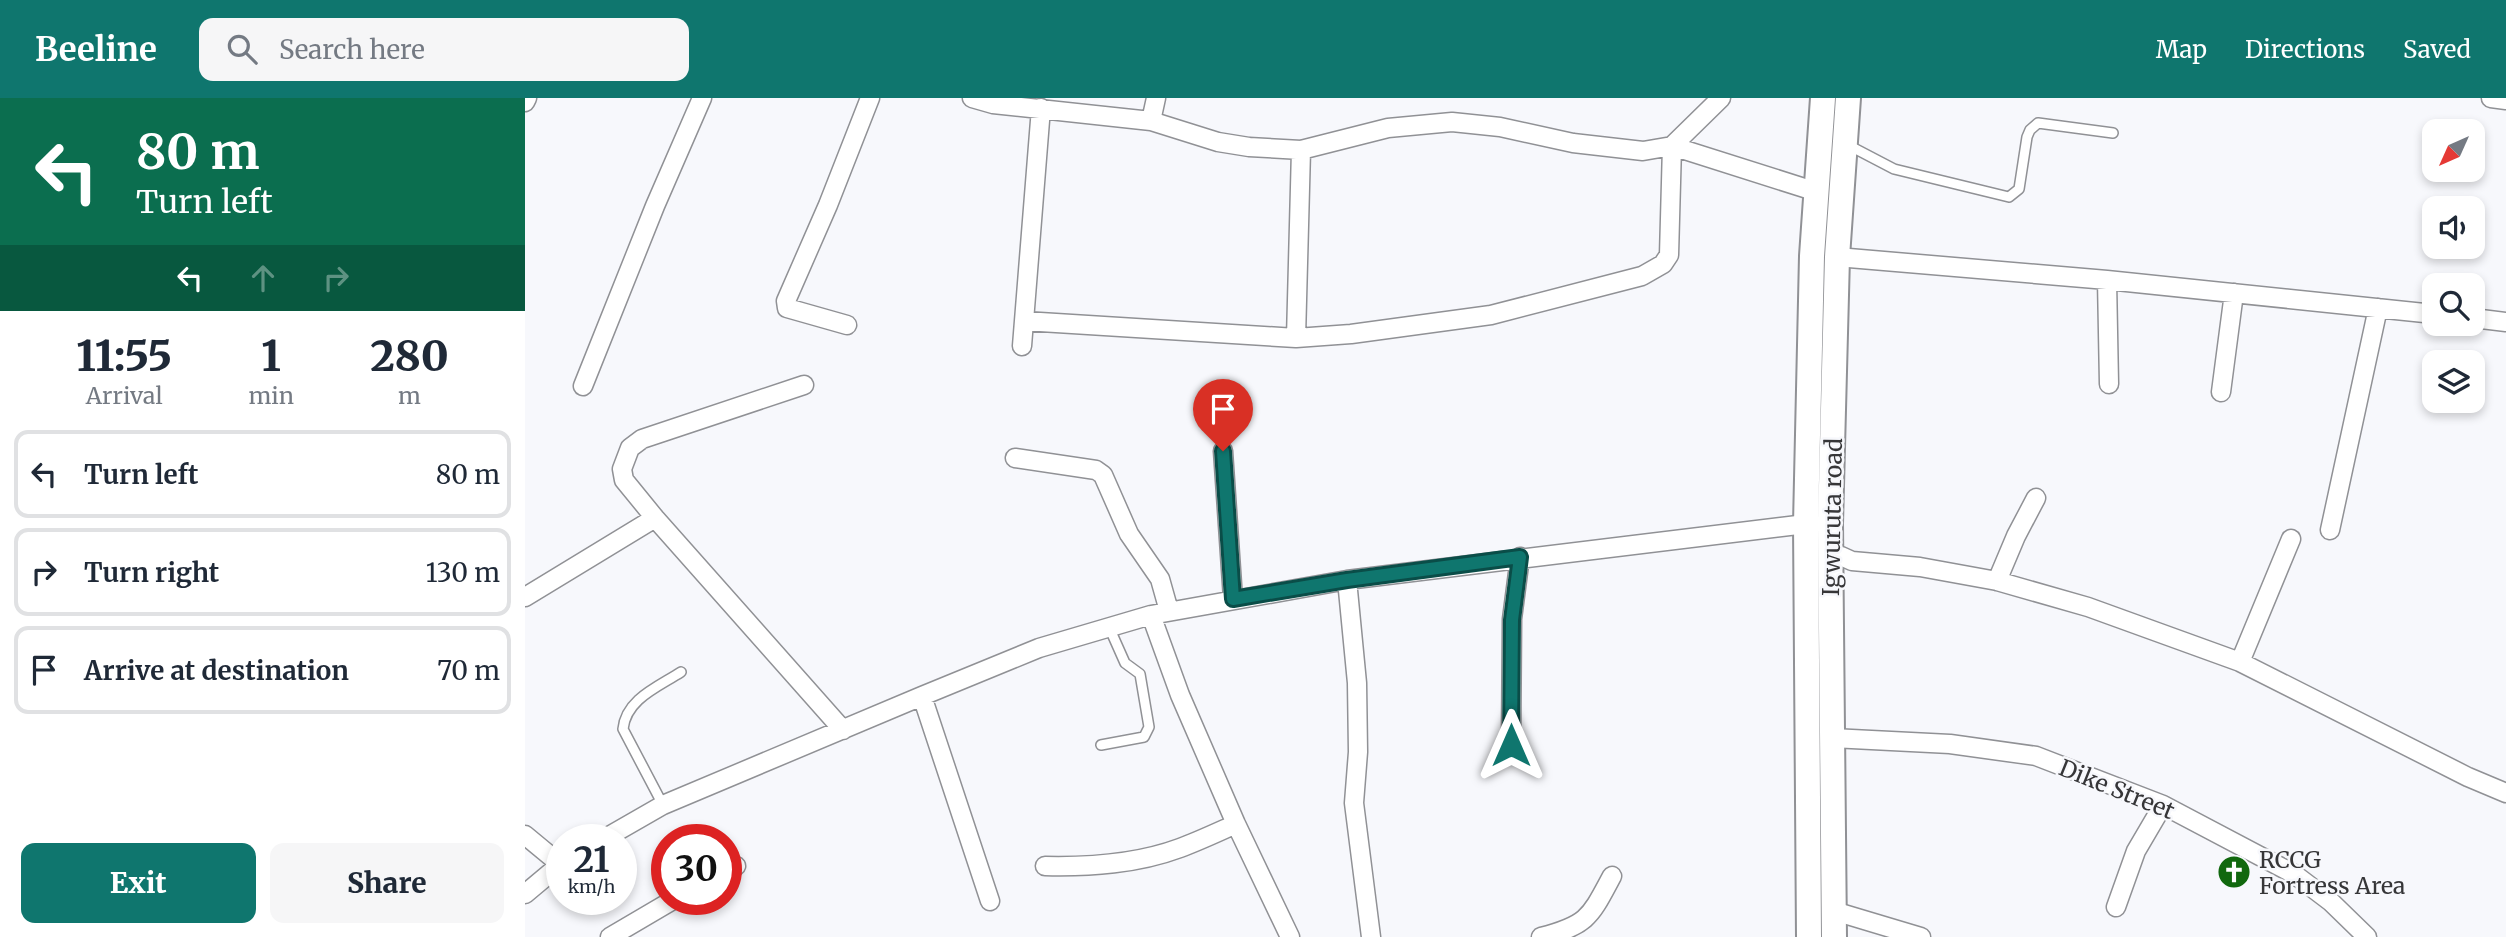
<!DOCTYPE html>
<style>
:root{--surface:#fff;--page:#f6f6f7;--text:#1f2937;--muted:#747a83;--line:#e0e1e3;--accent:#0f766e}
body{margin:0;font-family:Merriweather,serif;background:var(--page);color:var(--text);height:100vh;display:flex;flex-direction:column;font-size:26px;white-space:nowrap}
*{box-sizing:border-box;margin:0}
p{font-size:23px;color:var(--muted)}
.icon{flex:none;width:38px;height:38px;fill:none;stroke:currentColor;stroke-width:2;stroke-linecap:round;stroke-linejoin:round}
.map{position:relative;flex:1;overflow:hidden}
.details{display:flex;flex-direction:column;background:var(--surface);width:525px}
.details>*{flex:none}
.guide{background:#0b6e4f;color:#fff;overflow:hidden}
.needle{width:46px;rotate:225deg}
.controls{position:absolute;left:1897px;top:21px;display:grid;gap:14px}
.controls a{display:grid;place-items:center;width:63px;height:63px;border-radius:14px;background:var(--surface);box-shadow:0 4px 10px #0003;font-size:35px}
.speed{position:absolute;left:21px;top:726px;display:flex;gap:14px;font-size:35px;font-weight:700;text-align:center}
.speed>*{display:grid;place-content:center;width:91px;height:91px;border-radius:50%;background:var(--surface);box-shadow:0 4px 10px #0003;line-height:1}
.speed small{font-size:18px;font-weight:400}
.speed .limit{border:10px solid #d22;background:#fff;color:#111}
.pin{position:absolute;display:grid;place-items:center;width:60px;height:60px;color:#fff;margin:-72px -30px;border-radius:50% 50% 50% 0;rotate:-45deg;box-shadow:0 0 7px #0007}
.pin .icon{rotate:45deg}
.me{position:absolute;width:77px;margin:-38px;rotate:0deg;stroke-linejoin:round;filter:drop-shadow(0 0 5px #0008)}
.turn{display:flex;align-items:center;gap:24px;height:147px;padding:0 21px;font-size:32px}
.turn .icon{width:91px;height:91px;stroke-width:2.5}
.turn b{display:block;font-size:49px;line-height:60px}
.lanes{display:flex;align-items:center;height:66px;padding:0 21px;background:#0003;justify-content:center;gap:35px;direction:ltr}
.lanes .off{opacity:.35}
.eta{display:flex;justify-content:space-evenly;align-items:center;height:119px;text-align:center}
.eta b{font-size:42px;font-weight:800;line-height:49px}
.primary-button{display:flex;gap:14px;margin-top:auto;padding:14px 21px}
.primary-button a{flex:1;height:80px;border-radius:14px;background:var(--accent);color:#fff;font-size:28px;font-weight:800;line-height:80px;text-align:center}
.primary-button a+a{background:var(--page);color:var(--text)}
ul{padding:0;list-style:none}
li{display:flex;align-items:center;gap:21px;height:88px;margin:0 14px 10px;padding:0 7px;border:4px solid var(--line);border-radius:14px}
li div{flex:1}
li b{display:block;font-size:26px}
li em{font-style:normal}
header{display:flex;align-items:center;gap:42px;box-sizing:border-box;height:98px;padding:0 35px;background:var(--accent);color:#fff}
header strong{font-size:33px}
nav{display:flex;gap:38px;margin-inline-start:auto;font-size:24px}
.search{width:490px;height:63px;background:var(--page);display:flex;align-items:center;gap:18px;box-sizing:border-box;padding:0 24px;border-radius:14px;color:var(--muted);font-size:26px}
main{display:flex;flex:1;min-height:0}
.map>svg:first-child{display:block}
</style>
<header>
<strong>Beeline</strong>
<div class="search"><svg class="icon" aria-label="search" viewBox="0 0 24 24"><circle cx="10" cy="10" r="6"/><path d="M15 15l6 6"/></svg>Search here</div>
<nav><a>Map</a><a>Directions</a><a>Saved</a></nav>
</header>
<main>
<section class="details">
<div class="guide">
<div class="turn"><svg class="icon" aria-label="left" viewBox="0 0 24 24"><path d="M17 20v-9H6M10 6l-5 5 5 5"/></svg><div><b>80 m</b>Turn left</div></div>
<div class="lanes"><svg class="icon" aria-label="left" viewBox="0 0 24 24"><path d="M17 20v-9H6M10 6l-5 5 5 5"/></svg><svg class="icon off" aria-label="ahead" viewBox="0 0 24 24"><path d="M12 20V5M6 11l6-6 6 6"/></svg><svg class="icon off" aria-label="right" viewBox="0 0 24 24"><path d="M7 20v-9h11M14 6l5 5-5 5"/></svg></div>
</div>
<div class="eta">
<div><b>11:55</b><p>Arrival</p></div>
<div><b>1</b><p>min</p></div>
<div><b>280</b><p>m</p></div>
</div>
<ul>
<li><svg class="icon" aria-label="left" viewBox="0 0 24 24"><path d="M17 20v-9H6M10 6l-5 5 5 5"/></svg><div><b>Turn left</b></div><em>80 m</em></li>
<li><svg class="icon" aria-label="right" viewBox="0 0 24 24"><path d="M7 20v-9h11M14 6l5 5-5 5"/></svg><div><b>Turn right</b></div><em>130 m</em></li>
<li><svg class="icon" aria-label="arrive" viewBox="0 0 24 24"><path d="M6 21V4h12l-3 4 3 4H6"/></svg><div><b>Arrive at destination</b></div><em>70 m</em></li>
</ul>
<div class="primary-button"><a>Exit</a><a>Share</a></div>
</section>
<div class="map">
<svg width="1981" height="839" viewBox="0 0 1981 839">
<rect width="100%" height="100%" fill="#f7f8fc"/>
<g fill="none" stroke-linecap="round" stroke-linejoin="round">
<defs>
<path id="lane" d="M1323,47L1369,71L1484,99L1494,91L1502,39L1505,32L1513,25L1588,35
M576,647L619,639L624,629L615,576L600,565L584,529
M138,707L98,631C101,601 133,589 156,574"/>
<path id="street" d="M447,0L468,6L626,23L693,44L724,49L776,52L863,30L927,24L975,29L1048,45L1118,53L1147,48L1196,0
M1966,0L1981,2
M0,4L2,0
M626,23L631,0
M1312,159L1582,182L1909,216
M1582,182L1584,286
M1948,220L1981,224
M499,223L771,240L826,236L966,217L1117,178L1138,166L1144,157L1147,48L1292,94
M322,227L262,210L261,203L303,107L345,0
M771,240L776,52
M497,248L516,10
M279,287L117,341L105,350L97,371L99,382L130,420L318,632
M58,288L130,108L177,0
M1696,294L1709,195
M698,353L708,501
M490,360L571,372L578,377L604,436L635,481L644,513
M1805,432L1853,210
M1306,458H1316L1327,463L1395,469L1472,483L1563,509L1715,564L1943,679L1981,695
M822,482L832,585L833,654L829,705L846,839
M1472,483L1491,438L1511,400
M0,499L130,420
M626,517L655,597L711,726L765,839
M1715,564L1766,441
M397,598L465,803
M1307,640L1425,646L1511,658L1638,707L1769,776L1806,804L1842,839
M986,647L987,521L995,459
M0,737L35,766
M77,742L138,707L397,598L514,550L626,517L822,482L1281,426
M520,768C566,769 612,766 655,750C674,743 693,734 711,726
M201,774L211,768
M0,796L37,765
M1591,809L1611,753L1638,707
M1309,813L1396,839
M85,839L148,802
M1016,839C1063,827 1065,819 1087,778"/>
<path id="secondary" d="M1284,839L1281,426L1287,158L1298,0
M1309,839L1305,426L1312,159L1323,0"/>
</defs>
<use href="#lane" stroke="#909195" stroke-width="12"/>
<use href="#street" stroke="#909195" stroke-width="21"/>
<use href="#secondary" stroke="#909195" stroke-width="28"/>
<use href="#lane" stroke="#fff" stroke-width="9"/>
<use href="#street" stroke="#fff" stroke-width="18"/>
<use href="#secondary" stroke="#fff" stroke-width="24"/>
</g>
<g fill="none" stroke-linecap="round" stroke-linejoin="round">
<defs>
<path id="route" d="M698,353L708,501L822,482L995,459L987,522L986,647"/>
</defs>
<use href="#route" stroke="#0a4d48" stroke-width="18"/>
<use href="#route" stroke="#0f766e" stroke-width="12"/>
</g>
<defs>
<symbol id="church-disc" viewBox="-11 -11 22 22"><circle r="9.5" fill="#11680e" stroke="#f7f8fc"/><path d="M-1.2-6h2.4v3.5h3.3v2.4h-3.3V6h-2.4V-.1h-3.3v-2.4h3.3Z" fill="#fff"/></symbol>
</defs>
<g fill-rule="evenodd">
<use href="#church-disc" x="1690" y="755" width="38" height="38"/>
</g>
<g text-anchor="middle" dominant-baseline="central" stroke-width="5" stroke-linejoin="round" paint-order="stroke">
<g font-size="23" fill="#363638" stroke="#f7f8fc">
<text transform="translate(1307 419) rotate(-89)">Igwuruta road</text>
<text transform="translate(1592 691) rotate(22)">Dike Street</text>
</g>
<g font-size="23" fill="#363638" stroke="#f7f8fc" text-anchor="start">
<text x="1734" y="761">RCCG<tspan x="1734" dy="26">Fortress Area</tspan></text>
</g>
</g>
</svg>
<div class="controls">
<a><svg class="needle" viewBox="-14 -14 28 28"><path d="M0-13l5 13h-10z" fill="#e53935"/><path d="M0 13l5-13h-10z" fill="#747a83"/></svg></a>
<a><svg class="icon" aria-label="sound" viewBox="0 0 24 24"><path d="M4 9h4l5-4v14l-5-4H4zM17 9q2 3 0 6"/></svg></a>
<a><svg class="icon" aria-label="search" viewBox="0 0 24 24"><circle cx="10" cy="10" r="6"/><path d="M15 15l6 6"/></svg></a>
<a><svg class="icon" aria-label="layers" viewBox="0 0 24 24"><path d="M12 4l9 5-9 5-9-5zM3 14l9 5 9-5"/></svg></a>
</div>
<div class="speed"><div>21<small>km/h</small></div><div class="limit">30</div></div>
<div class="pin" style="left:698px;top:353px;background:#d93025"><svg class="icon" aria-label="arrive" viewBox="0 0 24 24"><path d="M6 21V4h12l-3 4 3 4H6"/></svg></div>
<svg class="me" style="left:986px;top:647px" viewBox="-20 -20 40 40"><path d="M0-17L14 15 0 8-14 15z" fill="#0f766e" stroke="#fff" stroke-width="4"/></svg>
</div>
</main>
